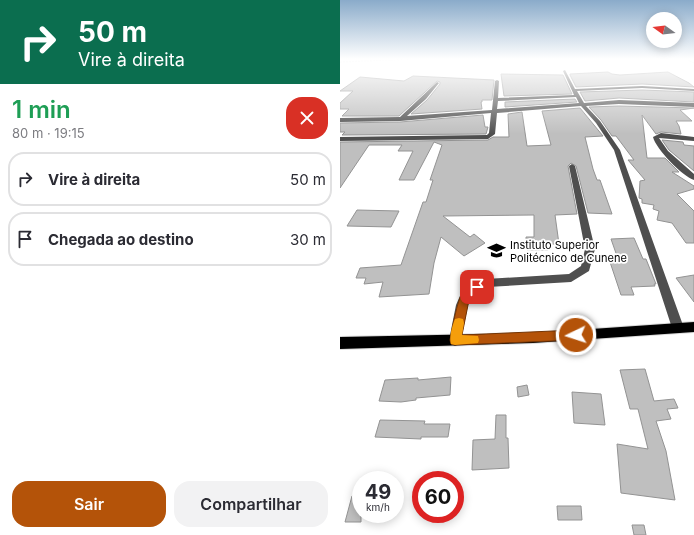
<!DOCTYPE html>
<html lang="pt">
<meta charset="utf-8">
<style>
:root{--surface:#fff;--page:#f2f2f3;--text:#2b2b33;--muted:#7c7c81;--line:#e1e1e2;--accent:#b45309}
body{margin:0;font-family:Inter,sans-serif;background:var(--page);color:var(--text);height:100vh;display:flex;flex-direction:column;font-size:15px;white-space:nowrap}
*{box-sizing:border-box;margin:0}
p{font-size:13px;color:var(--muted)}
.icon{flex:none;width:22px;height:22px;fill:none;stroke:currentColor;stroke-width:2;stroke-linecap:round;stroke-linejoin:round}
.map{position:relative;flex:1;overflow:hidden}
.panel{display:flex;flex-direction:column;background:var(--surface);width:340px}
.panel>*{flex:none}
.top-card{background:#0b6e4f;color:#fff;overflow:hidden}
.needle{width:26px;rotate:285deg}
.fabs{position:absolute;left:306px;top:12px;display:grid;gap:8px}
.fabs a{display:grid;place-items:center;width:36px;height:36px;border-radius:50%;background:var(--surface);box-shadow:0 2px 10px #0003;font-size:20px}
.speed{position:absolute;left:12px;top:471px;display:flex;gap:8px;font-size:20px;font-weight:700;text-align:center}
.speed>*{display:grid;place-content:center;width:52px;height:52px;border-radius:50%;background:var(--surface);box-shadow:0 2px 10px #0003;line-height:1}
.speed small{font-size:10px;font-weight:400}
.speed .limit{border:6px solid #d22;background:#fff;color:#111}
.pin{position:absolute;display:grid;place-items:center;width:34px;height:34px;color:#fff;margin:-17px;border-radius:8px;box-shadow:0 2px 6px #0006}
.me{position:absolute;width:44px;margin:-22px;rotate:266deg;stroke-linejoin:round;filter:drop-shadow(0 0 3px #0008)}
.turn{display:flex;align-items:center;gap:14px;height:84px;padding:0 12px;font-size:18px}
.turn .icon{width:52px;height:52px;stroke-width:2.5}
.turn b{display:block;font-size:28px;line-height:34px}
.round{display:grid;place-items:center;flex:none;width:42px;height:42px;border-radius:16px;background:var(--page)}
.head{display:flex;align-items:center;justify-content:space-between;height:68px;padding:0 12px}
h1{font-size:24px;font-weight:600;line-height:30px;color:#1e9e55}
.primary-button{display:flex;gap:8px;margin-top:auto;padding:8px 12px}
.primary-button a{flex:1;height:46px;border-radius:16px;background:var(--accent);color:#fff;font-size:16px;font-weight:600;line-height:46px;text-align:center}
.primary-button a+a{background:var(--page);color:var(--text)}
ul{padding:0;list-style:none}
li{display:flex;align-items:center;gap:12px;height:54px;margin:0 8px 6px;padding:0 4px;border:2px solid var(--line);border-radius:16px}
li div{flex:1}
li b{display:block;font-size:15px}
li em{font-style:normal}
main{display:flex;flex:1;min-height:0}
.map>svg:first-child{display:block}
</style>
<main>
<section class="panel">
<div class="top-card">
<div class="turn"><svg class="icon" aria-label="right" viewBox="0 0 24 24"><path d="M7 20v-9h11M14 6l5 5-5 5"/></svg><div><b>50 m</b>Vire à direita</div></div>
</div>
<div class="head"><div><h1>1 min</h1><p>80 m · 19:15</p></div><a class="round" style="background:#d93025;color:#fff"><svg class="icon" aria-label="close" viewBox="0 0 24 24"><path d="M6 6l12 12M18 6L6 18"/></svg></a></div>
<ul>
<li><svg class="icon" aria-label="right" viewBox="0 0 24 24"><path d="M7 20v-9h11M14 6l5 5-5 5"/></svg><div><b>Vire à direita</b></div><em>50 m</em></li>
<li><svg class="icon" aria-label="arrive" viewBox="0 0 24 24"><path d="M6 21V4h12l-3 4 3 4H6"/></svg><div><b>Chegada ao destino</b></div><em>30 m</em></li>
</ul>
<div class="primary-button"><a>Sair</a><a>Compartilhar</a></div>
</section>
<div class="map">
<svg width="354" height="535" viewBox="0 0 354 535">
<rect width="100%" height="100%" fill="#fff"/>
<path fill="#bfbfbf" stroke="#939393" d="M268,72L272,74L280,75L328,72L349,83L354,87L302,84L236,87L230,75V74Z
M161,74L223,75L232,94L164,96Z
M73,76L154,80L152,100H142V102H141L142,109L71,114L87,100L100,84V82L97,81L59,116H2L9,109H0V103L13,91H0L20,77L64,81Z
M302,90L354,92V102L279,98L245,101L240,92Z
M235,99L237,102L165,107V102Z
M279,106L354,108L340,110L352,121H336L339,126L341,134L321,132L316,134L302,115L307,158H325L339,172H332L354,186V189L337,194L354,211V243H346L332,223L317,220L319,211L313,209L314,205L302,203V199L299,198L300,181L305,180L288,160H294L276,136H272L261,120L249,107Z
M240,108L263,136L245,137L253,169L257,180H260L272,214L248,213L236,166L231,163L228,166L237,214L215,215L219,244H207L208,250H187L186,237H194V215L103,216L130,237L134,234L145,243L124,256L101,237L94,263L89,294L39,297L43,282L24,284L26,278H16L20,268L61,265L83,202H86L93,180H90L102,145L94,142L74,180H59L73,151H58L62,145H29L0,188V142L148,140L153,137H169L168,114L182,112L187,146L211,145L202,111Z
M143,115L145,127H148L146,134L2,135L5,132H0V123L60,122Z
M322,140L343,142L344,145L354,146V171L329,150Z
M17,210L59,211L51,227L7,226Z
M294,238L303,259H306L316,284H314L315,286L291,287L294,295H281L269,259H278L271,239Z
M354,275V302L336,278Z
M305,369L314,401L334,399L338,408L327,409L331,419L316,421L326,451L335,500L281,493L277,444L308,449L298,409H290L280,370Z
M111,377L110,395L76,398V400L61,402L39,401L45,380L78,378V380Z
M187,385L189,395L178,397L177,387Z
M232,392L261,394L265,425L234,423Z
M156,415H166V438H168L169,468L132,470L133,440L155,439Z
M40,420L85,421L84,424H110L108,437H81V439L35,437Z
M12,496H21V522H5Z
M217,506H241L242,520H218Z
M292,525H304L306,535H294Z"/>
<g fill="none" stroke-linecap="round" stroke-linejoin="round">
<defs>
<path id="major" d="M354,322V332L193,343L0,349V337L193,333Z"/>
</defs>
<use href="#major" stroke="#dbdbdb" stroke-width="2"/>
<path stroke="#717171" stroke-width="1" stroke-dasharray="0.5 1" stroke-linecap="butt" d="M345,59L354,63
M0,62L74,59"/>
<path fill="#4f4f4f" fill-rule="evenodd" d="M225,70L235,89L302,86L354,89V91L302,88L237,91L244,103L279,100L354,103V107L279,104L246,106L260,121L280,150L344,328L342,332L338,333L334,332L332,328L274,150L256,123L241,106L157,113L155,134L148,139L0,141V137L147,135L149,133L151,113L60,121L0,122V118L60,117L97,82L99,83L86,99L67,116L152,110L155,81L157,80L159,81L158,98L234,95L223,71ZM236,97L239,103L157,109L158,101Z
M321,133L354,137V141L319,138L328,151L354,174V180C342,176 316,149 313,137Z
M232,164L235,166L255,249L249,271L231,282L147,287L131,295L128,305L121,340L119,344L115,346L111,344L109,340L116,305L123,289L146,279L229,274L241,266L245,249L229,166Z"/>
<use href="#major" fill="#000" fill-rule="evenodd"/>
</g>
<linearGradient id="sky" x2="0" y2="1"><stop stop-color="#8aabca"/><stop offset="0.44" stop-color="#fff"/><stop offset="1" stop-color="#fff" stop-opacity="0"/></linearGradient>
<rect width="354" height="134" fill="url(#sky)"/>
<path fill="#b45309" stroke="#753606" d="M137,284L140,285L142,287L140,290L131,295L128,305L122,335L236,330L240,332L242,335L240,339L236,340L115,345L111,344L110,340C112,330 118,294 125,289C128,286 133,285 137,284Z"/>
<path fill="#f59e0b" d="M119,318L123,319L124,323L122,335L138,336L139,340L138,343L115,345L111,344C109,337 112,326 115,319Z"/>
<defs>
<symbol id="university-bare" viewBox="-9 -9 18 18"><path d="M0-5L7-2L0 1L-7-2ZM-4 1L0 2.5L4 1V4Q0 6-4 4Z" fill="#000" stroke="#fff" stroke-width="2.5" paint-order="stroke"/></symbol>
</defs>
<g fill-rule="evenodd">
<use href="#university-bare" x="144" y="238" width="25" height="25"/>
</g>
<g text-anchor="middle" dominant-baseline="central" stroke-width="3.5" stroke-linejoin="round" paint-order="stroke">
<g font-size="11" fill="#000" stroke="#fff" text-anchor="start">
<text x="170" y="245">Instituto Superior<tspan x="170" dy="13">Politécnico de Cunene</tspan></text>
</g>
</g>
</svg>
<div class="fabs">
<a><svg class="needle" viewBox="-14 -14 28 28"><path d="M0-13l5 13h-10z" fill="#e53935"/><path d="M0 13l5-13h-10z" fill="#7c7c81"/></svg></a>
</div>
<div class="speed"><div>49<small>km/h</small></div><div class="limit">60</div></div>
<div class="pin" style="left:137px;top:287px;background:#d93025"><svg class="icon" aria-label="arrive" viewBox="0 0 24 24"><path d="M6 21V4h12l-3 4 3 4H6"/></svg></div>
<svg class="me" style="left:236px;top:335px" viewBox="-20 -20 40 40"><circle r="17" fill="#b45309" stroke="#fff" stroke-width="3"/><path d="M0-11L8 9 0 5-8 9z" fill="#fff"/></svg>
</div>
</main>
